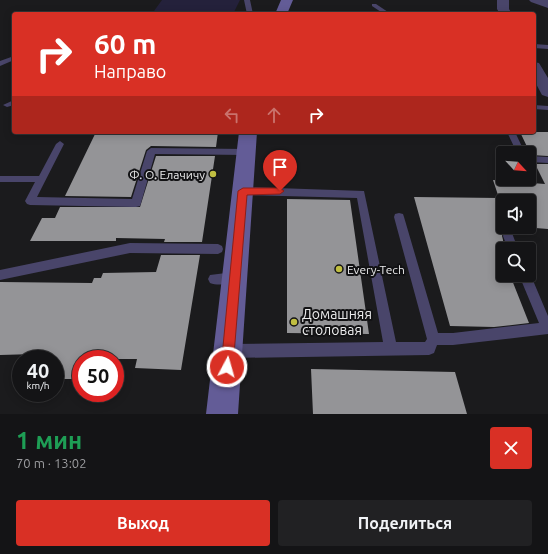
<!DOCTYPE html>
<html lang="ru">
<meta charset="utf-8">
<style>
:root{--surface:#141416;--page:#212123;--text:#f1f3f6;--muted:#9d9ea1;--line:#333335;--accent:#d93025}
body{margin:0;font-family:Ubuntu,sans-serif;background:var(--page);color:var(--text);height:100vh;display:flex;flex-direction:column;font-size:15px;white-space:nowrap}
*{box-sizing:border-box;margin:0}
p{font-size:13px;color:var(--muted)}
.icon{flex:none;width:22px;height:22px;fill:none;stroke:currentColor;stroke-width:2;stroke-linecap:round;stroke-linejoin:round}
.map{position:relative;height:414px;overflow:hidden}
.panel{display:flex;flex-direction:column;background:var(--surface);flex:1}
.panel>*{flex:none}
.guide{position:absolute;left:12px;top:12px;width:524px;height:122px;border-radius:4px;box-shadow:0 2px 10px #0003,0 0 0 1px var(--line);background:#d93025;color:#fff;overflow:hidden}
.needle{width:26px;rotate:116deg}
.fabs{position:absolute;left:496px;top:146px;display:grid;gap:8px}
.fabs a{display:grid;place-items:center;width:40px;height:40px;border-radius:4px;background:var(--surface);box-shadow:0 2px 10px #0003,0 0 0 1px var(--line);font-size:20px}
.speed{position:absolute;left:12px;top:350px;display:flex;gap:8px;font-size:20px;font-weight:700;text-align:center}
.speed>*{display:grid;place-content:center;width:52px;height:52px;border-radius:50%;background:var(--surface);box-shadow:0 2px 10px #0003,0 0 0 1px var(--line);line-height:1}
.speed small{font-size:10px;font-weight:400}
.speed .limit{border:6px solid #d22;background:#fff;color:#111}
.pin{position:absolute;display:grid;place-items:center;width:34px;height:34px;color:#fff;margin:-41px -17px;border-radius:50% 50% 50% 0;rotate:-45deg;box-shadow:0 0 4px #0007}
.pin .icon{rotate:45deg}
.me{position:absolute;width:44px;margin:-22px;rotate:6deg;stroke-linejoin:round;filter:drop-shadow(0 0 3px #0008)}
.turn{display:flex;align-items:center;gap:14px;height:84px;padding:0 16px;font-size:18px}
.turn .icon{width:52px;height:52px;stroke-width:2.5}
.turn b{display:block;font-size:28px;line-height:34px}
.lanes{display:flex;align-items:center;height:38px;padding:0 16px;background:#0003;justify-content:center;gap:20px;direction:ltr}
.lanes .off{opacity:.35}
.round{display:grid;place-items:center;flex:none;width:42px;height:42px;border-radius:4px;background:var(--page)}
.headline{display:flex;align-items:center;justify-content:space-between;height:68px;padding:0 16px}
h1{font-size:24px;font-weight:700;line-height:30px;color:#1e9e55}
.primary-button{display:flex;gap:8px;margin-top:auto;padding:8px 16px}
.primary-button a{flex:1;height:46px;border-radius:4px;background:var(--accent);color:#fff;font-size:16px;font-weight:700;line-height:46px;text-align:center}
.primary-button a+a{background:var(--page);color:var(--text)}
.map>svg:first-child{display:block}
</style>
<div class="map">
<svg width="548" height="414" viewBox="0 0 548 414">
<rect width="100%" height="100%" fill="#1b1b1d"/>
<path fill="#24213b" d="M162,0H240L233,14H199L154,11Z"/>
<path fill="#949497" d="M96,132H218L216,147L151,146L146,150L131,197L65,196Z
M520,132H548V156L531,155Z
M156,156H215L202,242H164L165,239L116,238V241H30L42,218H55L60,207H140Z
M535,164H548V229L523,227H529V201H503V232L502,236L503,240V275H510L529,323L494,327L450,326L414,197L499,198L493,180L545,184Z
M287,199L350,200L369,334L287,333Z
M161,255H200L181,370L135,368L137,359H81V379H55V359H33L35,354L0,355V282L92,283L94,278H101L103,273L156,272Z
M311,369L455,372L467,414H313Z"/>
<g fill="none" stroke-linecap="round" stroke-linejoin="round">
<path fill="#49456a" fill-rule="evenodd" d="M244,0H250L253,14H247Z
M372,4H376L391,14H384L372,6Z
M534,44L548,45V49L534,48Z
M14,56V60L0,66V61Z
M14,100V105L7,107L3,105Z
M534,105L548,106V110L534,109Z
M507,132H515L525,153H517Z
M60,141L64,144L37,197L132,199L147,151L151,148L246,149L250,152L246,155L155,154L141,203L140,206L136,207L30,205L27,204L25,201L35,182H0V176H39L56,144Z
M529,156L548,157V163L529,162Z
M243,187L364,191L396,342H425L427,339L394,217L395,214L399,213L403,214L404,217L438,333H453L539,323L519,275H529V271L548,316V334L453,345H437L434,353L429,355L230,358L225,356L223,351L225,346L230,344L383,342L357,198L243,195L240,194L238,191L240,188Z
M508,232L512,233L518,249H508L503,236L504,233Z
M130,243L218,244L222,246L223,249L222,252L218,254L130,253L0,280V270Z
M234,272L238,273L240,277L238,281C230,284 218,286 210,283L208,279L210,275Z"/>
<path fill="#49456a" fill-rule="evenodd" d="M497,0H509V9L512,14H500L497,9Z
M529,0H548V8L531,2Z
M534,62L539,63L548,78V97L542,95L534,80Z"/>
<path fill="#635c97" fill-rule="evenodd" d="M281,0H293L287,14H275Z
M239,132H257L238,414H206Z"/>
</g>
<path fill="#d93025" stroke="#8d1f18" d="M243,188H280L284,191L280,194L247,195L233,367L231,371L227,373L222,371L221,367L238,191Z"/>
<g fill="#c0be41" stroke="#121214" stroke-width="1.5">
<circle cx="213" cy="174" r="4"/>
<circle cx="339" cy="269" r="4"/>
<circle cx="294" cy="322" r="4"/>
</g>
<g text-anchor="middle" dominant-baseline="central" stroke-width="4" stroke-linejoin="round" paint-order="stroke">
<g font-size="12" fill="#ebebec" stroke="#121214" text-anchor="end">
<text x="205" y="174">Ф. О. Елачичу</text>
<text x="347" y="269" text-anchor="start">Every-Tech</text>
</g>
<g font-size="14" fill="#ebebec" stroke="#121214" text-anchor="start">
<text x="302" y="314">Домашняя<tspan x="302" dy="16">столовая</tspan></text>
</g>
</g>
</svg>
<div class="fabs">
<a><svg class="needle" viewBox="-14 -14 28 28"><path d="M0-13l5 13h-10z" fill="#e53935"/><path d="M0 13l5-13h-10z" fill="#9d9ea1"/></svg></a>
<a><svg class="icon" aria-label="sound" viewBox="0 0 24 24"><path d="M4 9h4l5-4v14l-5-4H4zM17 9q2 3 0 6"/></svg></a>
<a><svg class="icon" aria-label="search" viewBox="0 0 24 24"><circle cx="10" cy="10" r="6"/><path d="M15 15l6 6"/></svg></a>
</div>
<div class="speed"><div>40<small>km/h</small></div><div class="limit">50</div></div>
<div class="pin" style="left:280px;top:191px;background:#d93025"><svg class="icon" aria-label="arrive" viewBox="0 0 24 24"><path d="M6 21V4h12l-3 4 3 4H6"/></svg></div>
<svg class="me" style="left:227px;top:367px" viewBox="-20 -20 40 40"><circle r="17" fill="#d93025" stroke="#fff" stroke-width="3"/><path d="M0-11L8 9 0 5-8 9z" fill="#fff"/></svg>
<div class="guide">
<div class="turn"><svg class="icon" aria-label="right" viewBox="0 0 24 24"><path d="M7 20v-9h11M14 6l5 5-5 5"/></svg><div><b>60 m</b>Направо</div></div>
<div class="lanes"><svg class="icon off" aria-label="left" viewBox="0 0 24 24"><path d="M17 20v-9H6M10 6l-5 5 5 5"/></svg><svg class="icon off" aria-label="ahead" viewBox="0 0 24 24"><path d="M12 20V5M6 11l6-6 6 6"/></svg><svg class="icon" aria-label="right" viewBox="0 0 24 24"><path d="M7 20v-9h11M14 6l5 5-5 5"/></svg></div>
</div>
</div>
<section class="panel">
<div class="headline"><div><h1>1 мин</h1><p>70 m · 13:02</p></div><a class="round" style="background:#d93025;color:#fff"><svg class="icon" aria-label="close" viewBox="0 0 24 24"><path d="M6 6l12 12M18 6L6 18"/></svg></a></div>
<div class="primary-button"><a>Выход</a><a>Поделиться</a></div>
</section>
